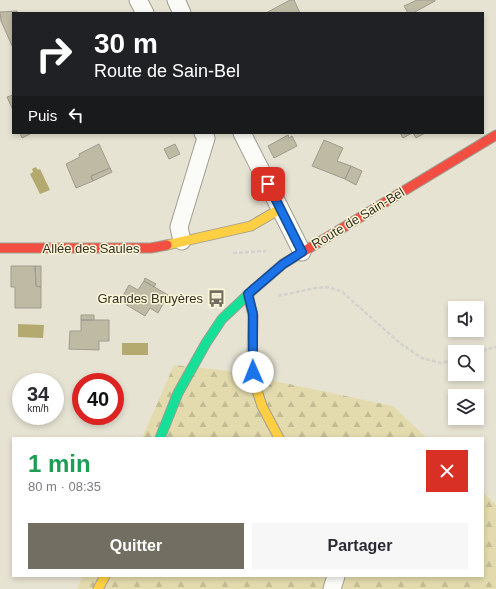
<!DOCTYPE html>
<html lang="fr">
<meta charset="utf-8">
<style>
:root{--surface:#fff;--page:#f7f7f7;--text:#2b2b33;--muted:#7c7c81;--accent:#726f62}
body{margin:0;font-family:Helvetica,sans-serif;background:var(--page);color:var(--text);height:100vh;display:flex;flex-direction:column;font-size:15px;white-space:nowrap}
*{box-sizing:border-box;margin:0}
p{font-size:13px;color:var(--muted)}
.icon{flex:none;width:22px;height:22px;fill:none;stroke:currentColor;stroke-width:2;stroke-linecap:round;stroke-linejoin:round}
.map{position:relative;flex:1;overflow:hidden}
.panel{position:absolute;left:12px;top:437px;width:472px;height:140px;display:flex;flex-direction:column;background:var(--surface);border-radius:0px;box-shadow:0 2px 6px #0003}
.panel>*{flex:none}
.top-card{position:absolute;left:12px;top:12px;width:472px;height:122px;border-radius:0px;box-shadow:0 2px 6px #0003;background:#202124;color:#fff;overflow:hidden}
.buttons{position:absolute;left:448px;top:301px;display:grid;gap:8px}
.buttons a{display:grid;place-items:center;width:36px;height:36px;border-radius:0px;background:var(--surface);box-shadow:0 2px 6px #0003;font-size:20px}
.speed{position:absolute;left:12px;top:373px;display:flex;gap:8px;font-size:20px;font-weight:700;text-align:center}
.speed>*{display:grid;place-content:center;width:52px;height:52px;border-radius:50%;background:var(--surface);box-shadow:0 2px 6px #0003;line-height:1}
.speed small{font-size:10px;font-weight:400}
.speed .limit{border:6px solid #d22;background:#fff;color:#111}
.pin{position:absolute;display:grid;place-items:center;width:34px;height:34px;color:#fff;margin:-17px;border-radius:8px;box-shadow:0 2px 6px #0006}
.me{position:absolute;width:44px;margin:-22px;rotate:359deg;stroke-linejoin:round;filter:drop-shadow(0 0 3px #0008)}
.turn{display:flex;align-items:center;gap:14px;height:84px;padding:0 16px;font-size:18px}
.turn .icon{width:52px;height:52px;stroke-width:2.5}
.turn b{display:block;font-size:28px;line-height:34px}
.then{display:flex;align-items:center;height:38px;padding:0 16px;background:#0003;gap:8px;font-size:15px}
.round{display:grid;place-items:center;flex:none;width:42px;height:42px;border-radius:0px;background:var(--page)}
.headline{display:flex;align-items:center;justify-content:space-between;height:68px;padding:0 16px}
h1{font-size:24px;font-weight:600;line-height:30px;color:#1e9e55}
.button{display:flex;gap:8px;margin-top:auto;padding:8px 16px}
.button a{flex:1;height:46px;border-radius:0px;background:var(--accent);color:#fff;font-size:16px;font-weight:600;line-height:46px;text-align:center}
.button a+a{background:var(--page);color:var(--text)}
.map>svg:first-child{display:block}
</style>
<div class="map">
<svg width="496" height="589" viewBox="0 0 496 589">
<defs>
<pattern id="forest-firs" width="22" height="20" patternUnits="userSpaceOnUse"><rect width="22" height="20" fill="#e3dbad"/><path d="M5 1l3.5 6h-7zM16 11l3.5 6h-7z" fill="#c3bc95"/></pattern>
</defs>
<rect width="100%" height="100%" fill="#e6e3d3"/>
<path fill="url(#forest-firs)" d="M174,365L222,370L393,406L427,438H142Z
M483,492L496,505V589H77L83,576H483Z"/>
<path fill="#b4aa70" d="M36,167L38,170L40,169L50,190L40,194L30,174L33,172L32,169Z
M18,324L44,325L43,338L18,337Z
M122,343H148V355H122Z"/>
<path fill="#bebaa4" stroke="#9e9c8f" d="M290,0H294L300,13H266Z
M417,0H435V1L413,13H408L404,6Z
M17,11L18,13H13V48L1,21L0,12Z
M13,95V110L7,97Z
M20,133H32L22,138Z
M400,133H412L403,138Z
M413,133H425L416,138Z
M288,135L289,138L292,136L297,146L274,158L268,146Z
M324,140L343,148L337,161L351,166L345,179L312,166Z
M99,144L110,168L91,176L93,181L76,188L66,164L80,157L79,154Z
M175,144L180,154L169,159L164,149Z
M351,166L362,171L356,185L345,179Z
M110,168L112,172L93,181L91,176Z
M11,266H35L36,286L41,287V308H15V287H11Z
M35,266H41V287L36,286Z
M145,278L156,284L154,287L144,281Z
M144,281L168,295L158,313L150,308L145,316L120,301L129,285L138,290Z
M81,315H94V320H81Z
M81,320H109V341H99V350L69,349L70,331H81Z"/>
<g fill="none" stroke-linecap="round" stroke-linejoin="round">
<defs>
<path id="street" d="M138,0L145,13
M176,0L182,13
M242,133L302,252
M182,241L179,227L206,138L203,133
M332,589L336,576"/>
<path id="fast" d="M160,438L178,393L206,343L222,319L254,289"/>
<path id="slow" d="M167,245L251,226L280,209
M248,294L253,316L252,358L254,381L262,406L279,438
M98,589L105,576"/>
<path id="jam" d="M0,248H151L167,245
M254,289L283,264L496,135"/>
</defs>
<use href="#street" stroke="#a09e91" stroke-width="19"/>
<use href="#fast" stroke="#a09e91" stroke-width="11"/>
<use href="#slow" stroke="#a09e91" stroke-width="11"/>
<use href="#jam" stroke="#a09e91" stroke-width="11"/>
<path stroke="#d3d2cd" stroke-width="2.5" stroke-dasharray="4 2" stroke-linecap="butt" d="M233,253L266,251
M278,296L315,288L327,287L341,291L401,344L422,358L441,363L455,359
M477,352L496,347"/>
<use href="#street" stroke="#fbfbf8" stroke-width="17"/>
<use href="#fast" stroke="#16e098" stroke-width="9"/>
<use href="#slow" stroke="#ffcf43" stroke-width="9"/>
<use href="#jam" stroke="#f24e42" stroke-width="9"/>
</g>
<g fill="none" stroke-linecap="round" stroke-linejoin="round">
<defs>
<path id="route" d="M253,372V314L248,294L283,264L302,252L268,184"/>
</defs>
<use href="#route" stroke="#114b97" stroke-width="10"/>
<use href="#route" stroke="#1a73e8" stroke-width="7"/>
</g>
<defs>
<symbol id="bus-bare" viewBox="-9 -9 18 18"><path d="M-5-6H5V4H4V6H2V4H-2V6H-4V4H-5ZM-3.5-4V0h7V-4ZM-3.5 1.2v1.5H-2V1.2ZM2 1.2v1.5H3.5V1.2Z" fill="#726f62" stroke="#fbf6d8" stroke-width="2.5" paint-order="stroke"/></symbol>
</defs>
<g fill-rule="evenodd">
<use href="#bus-bare" x="204" y="286" width="25" height="25"/>
</g>
<g text-anchor="middle" dominant-baseline="central" stroke-width="3" stroke-linejoin="round" paint-order="stroke">
<g font-size="13" fill="#333125" stroke="#fbf6d8">
<text transform="translate(358 218) rotate(-31)">Route de Sain-Bel</text>
<text x="91" y="248">Allée des Saules</text>
</g>
<g font-size="13" fill="#333125" stroke="#fbf6d8" text-anchor="end">
<text x="203" y="298">Grandes Bruyères</text>
</g>
</g>
</svg>
<div class="buttons">
<a><svg class="icon" aria-label="sound" viewBox="0 0 24 24"><path d="M4 9h4l5-4v14l-5-4H4zM17 9q2 3 0 6"/></svg></a>
<a><svg class="icon" aria-label="search" viewBox="0 0 24 24"><circle cx="10" cy="10" r="6"/><path d="M15 15l6 6"/></svg></a>
<a><svg class="icon" aria-label="layers" viewBox="0 0 24 24"><path d="M12 4l9 5-9 5-9-5zM3 14l9 5 9-5"/></svg></a>
</div>
<div class="speed"><div>34<small>km/h</small></div><div class="limit">40</div></div>
<div class="pin" style="left:268px;top:184px;background:#d93025"><svg class="icon" aria-label="arrive" viewBox="0 0 24 24"><path d="M6 21V4h12l-3 4 3 4H6"/></svg></div>
<svg class="me" style="left:253px;top:372px" viewBox="-20 -20 40 40"><circle r="19" fill="#fff"/><path d="M0-13L10 11 0 6-10 11z" fill="#1a73e8"/></svg>
<div class="top-card">
<div class="turn"><svg class="icon" aria-label="right" viewBox="0 0 24 24"><path d="M7 20v-9h11M14 6l5 5-5 5"/></svg><div><b>30 m</b>Route de Sain-Bel</div></div>
<div class="then">Puis<svg class="icon" aria-label="left" viewBox="0 0 24 24"><path d="M17 20v-9H6M10 6l-5 5 5 5"/></svg></div>
</div>
<section class="panel">
<div class="headline"><div><h1>1 min</h1><p>80 m · 08:35</p></div><a class="round" style="background:#d93025;color:#fff"><svg class="icon" aria-label="close" viewBox="0 0 24 24"><path d="M6 6l12 12M18 6L6 18"/></svg></a></div>
<div class="button"><a>Quitter</a><a>Partager</a></div>
</section>
</div>
